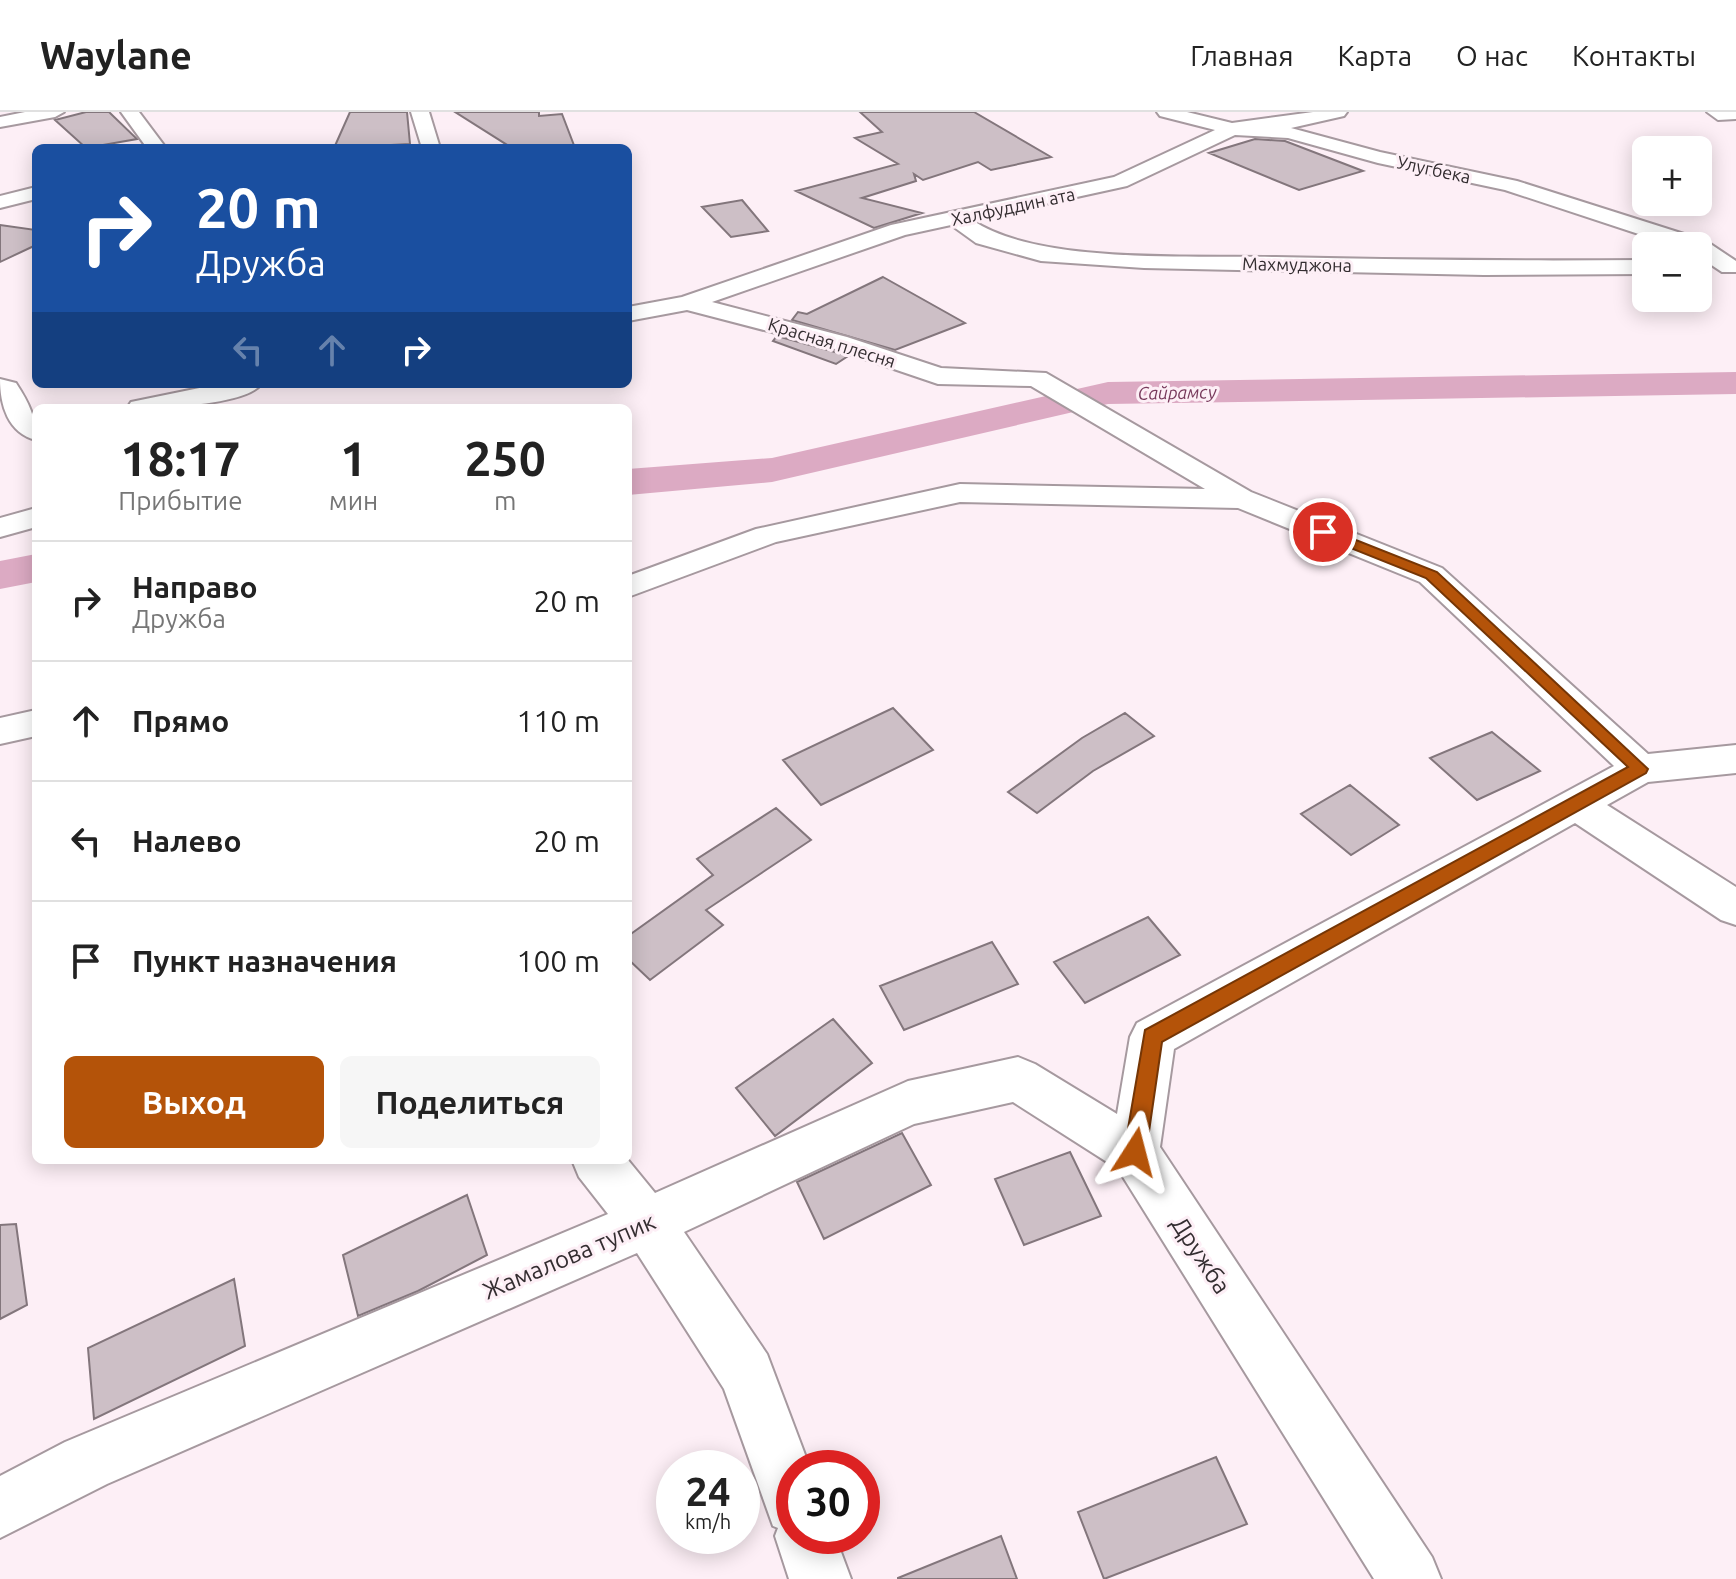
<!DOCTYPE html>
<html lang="ru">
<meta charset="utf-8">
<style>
:root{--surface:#fff;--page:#f6f6f6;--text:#222;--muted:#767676;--line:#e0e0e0;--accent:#b45309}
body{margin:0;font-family:Ubuntu,sans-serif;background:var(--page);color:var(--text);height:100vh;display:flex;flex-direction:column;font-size:30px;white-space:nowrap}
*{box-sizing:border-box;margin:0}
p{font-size:26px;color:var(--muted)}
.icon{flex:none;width:44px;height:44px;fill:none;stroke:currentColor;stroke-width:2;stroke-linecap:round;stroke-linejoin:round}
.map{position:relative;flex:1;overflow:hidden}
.details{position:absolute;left:32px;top:292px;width:600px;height:760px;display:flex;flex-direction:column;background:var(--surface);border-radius:12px;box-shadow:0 4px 20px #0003}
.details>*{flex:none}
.top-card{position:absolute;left:32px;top:32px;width:600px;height:244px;border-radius:12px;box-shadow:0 4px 20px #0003;background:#1a4fa0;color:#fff;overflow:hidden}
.controls{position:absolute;left:1632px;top:24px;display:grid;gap:16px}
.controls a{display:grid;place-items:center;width:80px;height:80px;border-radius:12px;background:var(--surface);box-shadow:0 4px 20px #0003;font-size:40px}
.speed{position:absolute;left:656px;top:1338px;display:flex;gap:16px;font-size:40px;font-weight:700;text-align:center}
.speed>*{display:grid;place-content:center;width:104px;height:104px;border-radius:50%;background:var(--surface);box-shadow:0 4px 20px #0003;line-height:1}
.speed small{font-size:20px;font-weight:400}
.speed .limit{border:12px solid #d22;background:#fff;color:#111}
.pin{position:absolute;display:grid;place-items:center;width:68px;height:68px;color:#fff;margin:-34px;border:4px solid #fff;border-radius:50%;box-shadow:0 2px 8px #0007}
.me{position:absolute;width:88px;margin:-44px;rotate:9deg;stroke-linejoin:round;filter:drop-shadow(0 0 6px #0008)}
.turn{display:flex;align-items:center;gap:28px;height:168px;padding:0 32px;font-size:36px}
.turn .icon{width:104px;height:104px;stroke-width:2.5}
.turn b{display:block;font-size:56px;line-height:68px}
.lanes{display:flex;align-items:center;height:76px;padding:0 32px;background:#0003;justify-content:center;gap:40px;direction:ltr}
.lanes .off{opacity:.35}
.eta{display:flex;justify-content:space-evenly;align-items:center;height:136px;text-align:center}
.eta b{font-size:48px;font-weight:600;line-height:56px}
.action{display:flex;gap:16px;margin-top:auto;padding:16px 32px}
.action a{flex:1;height:92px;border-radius:12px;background:var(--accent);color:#fff;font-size:32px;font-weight:600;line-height:92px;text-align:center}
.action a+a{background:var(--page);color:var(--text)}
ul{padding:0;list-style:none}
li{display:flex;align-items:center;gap:24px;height:120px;padding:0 32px;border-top:2px solid var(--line)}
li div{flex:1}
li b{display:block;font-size:30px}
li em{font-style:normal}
header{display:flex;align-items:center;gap:48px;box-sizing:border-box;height:112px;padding:0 40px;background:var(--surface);border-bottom:2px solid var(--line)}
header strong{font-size:38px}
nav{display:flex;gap:44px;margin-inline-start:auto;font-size:28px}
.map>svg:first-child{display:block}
</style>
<header>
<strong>Waylane</strong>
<nav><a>Главная</a><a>Карта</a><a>О нас</a><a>Контакты</a></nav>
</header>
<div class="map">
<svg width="1736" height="1467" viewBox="0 0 1736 1467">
<rect width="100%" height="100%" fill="#fdeff6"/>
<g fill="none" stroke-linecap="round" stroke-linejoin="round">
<path fill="#dcaac3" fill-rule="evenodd" d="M1736,260V282L1108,292L772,370L628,383V357L772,346L1108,270Z
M36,442V470L0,477V449Z"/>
</g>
<path fill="#cdbfc6" stroke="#83767c" stroke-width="2" d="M86,0H109L137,27L86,36L55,8Z
M350,0H407L410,32L334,36Z
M455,0H539V4L562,2L575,36H512Z
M860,0H974L1051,45L991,58L978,50L923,68L914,62L916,69L862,86L922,101L874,116L796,79L898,52L855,26L882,20Z
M1255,27L1285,29L1363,59L1299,78L1209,41Z
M742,88L768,119L731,125L702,95Z
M0,113L36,118V133L0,150Z
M883,165L965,211L895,238L792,208L798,200L807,202Z
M777,224L828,238L848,244L836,252L773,229Z
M893,596L933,638L821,693L783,648Z
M1125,601L1154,624L1093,659L1037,701L1008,680L1082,626Z
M1492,620L1540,659L1477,688L1430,646Z
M1350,673L1399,713L1351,743L1301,702Z
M776,696L811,728L706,798L723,813L650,868L628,847V824L713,763L697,747Z
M1148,805L1180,843L1085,891L1054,850Z
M992,830L1018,872L904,918L880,874Z
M833,907L872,951L775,1024L736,976Z
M902,1021L931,1073L824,1127L797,1070Z
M1070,1040L1101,1104L1024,1133L995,1067Z
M467,1083L487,1143L418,1179L358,1204L343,1143Z
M16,1112L27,1193L0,1207V1113Z
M234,1167L245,1234L94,1307L88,1236Z
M1216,1345L1247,1412L1104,1467L1078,1400Z
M1001,1424L1017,1467H898V1466Z"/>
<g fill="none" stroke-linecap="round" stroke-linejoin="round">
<defs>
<path id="minor" d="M25,0H64L55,5L0,15V5Z
M121,0H139L166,36H147Z
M411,0H429L440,36H422Z
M1157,0H1187L1232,11L1313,0H1347L1344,4L1291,16L1380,40L1517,69L1706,129L1736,149V160H1722L1698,144V134H1675L1505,78L1378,51L1288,26L1235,23L1127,74L972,108C1038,153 1194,143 1276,145C1399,148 1522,149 1646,148V162L1484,163L1144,156L1041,149L976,131L951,113L905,123L712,190L847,225L941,256L1046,261L1251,380L1442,456L1648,642L1736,633V661L1648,670L1607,693L1736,775V813L1721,808L1575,711L1174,937L1160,1035L1432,1445L1441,1467H1374L1118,1057L1013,990L914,1012L684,1120L767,1242L810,1356H794V1424H835L851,1467H789L775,1424L778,1416L773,1414L724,1277L637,1141L107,1372L0,1426V1364L65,1330L608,1102L579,1065L572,1048H628L655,1081L908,969L1018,945L1035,952L1117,1002L1130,925L1137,911L1614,654L1420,470L1238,396L960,390L776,430L628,485V464L756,417L960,372L1205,377L1031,274L938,272L829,235L687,198L628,209V195L682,185L891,113L1114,65L1215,18L1160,4Z
M1707,0H1736V7L1718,8Z
M36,75V87L0,96V84Z
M0,267L16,271C29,291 36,305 36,328C8,321 0,293 0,267Z
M219,272H261C246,294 153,296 127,296L131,290Z
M36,396V415L0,425V406Z
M36,598V624L0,632V606Z"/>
</defs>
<use href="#minor" stroke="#a6999f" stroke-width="4"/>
<use href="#minor" fill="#fff" fill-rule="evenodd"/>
</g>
<path fill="#b45309" stroke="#753606" stroke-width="2" d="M1323,415L1437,460L1648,657L1646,661L1162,930L1146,1040L1143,1048L1135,1051L1127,1048L1124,1040L1145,918L1628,655L1426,466L1318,423L1316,420Z"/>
<g text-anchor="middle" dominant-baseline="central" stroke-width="6" stroke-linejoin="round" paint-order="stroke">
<g font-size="18" fill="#332d30" stroke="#fdeff6">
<text transform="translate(1434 57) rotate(12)">Улугбека</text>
<text transform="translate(1013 94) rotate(-12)">Халфуддин ата</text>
<text transform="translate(1297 152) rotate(1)">Махмуджона</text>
<text transform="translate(832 230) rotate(17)">Красная плесня</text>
</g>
<g font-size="18" font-style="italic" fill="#783a5c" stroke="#fdeff6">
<text transform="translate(1177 280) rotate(-1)">Сайрамсу</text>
</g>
<g font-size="24" fill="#332d30" stroke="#fdeff6">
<text transform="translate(1201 1143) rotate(57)">Дружба</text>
<text transform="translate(569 1144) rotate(-23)">Жамалова тупик</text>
</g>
</g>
</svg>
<div class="controls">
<a>+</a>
<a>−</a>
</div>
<div class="speed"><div>24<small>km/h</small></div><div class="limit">30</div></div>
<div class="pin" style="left:1323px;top:420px;background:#d93025"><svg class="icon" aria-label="arrive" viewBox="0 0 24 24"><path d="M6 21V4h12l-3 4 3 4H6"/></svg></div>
<svg class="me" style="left:1135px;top:1040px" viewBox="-20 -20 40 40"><path d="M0-17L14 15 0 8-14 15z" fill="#b45309" stroke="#fff" stroke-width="4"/></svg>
<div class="top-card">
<div class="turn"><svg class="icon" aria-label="right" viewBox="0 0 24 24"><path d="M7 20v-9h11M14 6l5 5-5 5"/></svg><div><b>20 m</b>Дружба</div></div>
<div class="lanes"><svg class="icon off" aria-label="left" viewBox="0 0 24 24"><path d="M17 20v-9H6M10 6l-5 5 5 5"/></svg><svg class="icon off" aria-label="ahead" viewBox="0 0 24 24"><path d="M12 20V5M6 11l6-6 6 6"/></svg><svg class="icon" aria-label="right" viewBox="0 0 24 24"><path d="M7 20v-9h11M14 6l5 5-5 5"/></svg></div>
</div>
<section class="details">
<div class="eta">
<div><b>18:17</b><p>Прибытие</p></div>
<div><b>1</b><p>мин</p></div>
<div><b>250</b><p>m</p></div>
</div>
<ul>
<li><svg class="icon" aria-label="right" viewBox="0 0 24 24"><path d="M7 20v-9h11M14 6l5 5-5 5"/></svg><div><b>Направо</b><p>Дружба</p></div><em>20 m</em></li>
<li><svg class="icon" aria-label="ahead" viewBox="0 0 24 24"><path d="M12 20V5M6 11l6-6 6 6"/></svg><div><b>Прямо</b></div><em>110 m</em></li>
<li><svg class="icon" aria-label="left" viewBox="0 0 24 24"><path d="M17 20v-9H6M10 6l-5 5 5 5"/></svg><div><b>Налево</b></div><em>20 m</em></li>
<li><svg class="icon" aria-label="arrive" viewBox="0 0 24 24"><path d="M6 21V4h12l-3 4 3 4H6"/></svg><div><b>Пункт назначения</b></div><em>100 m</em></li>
</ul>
<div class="action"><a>Выход</a><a>Поделиться</a></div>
</section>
</div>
